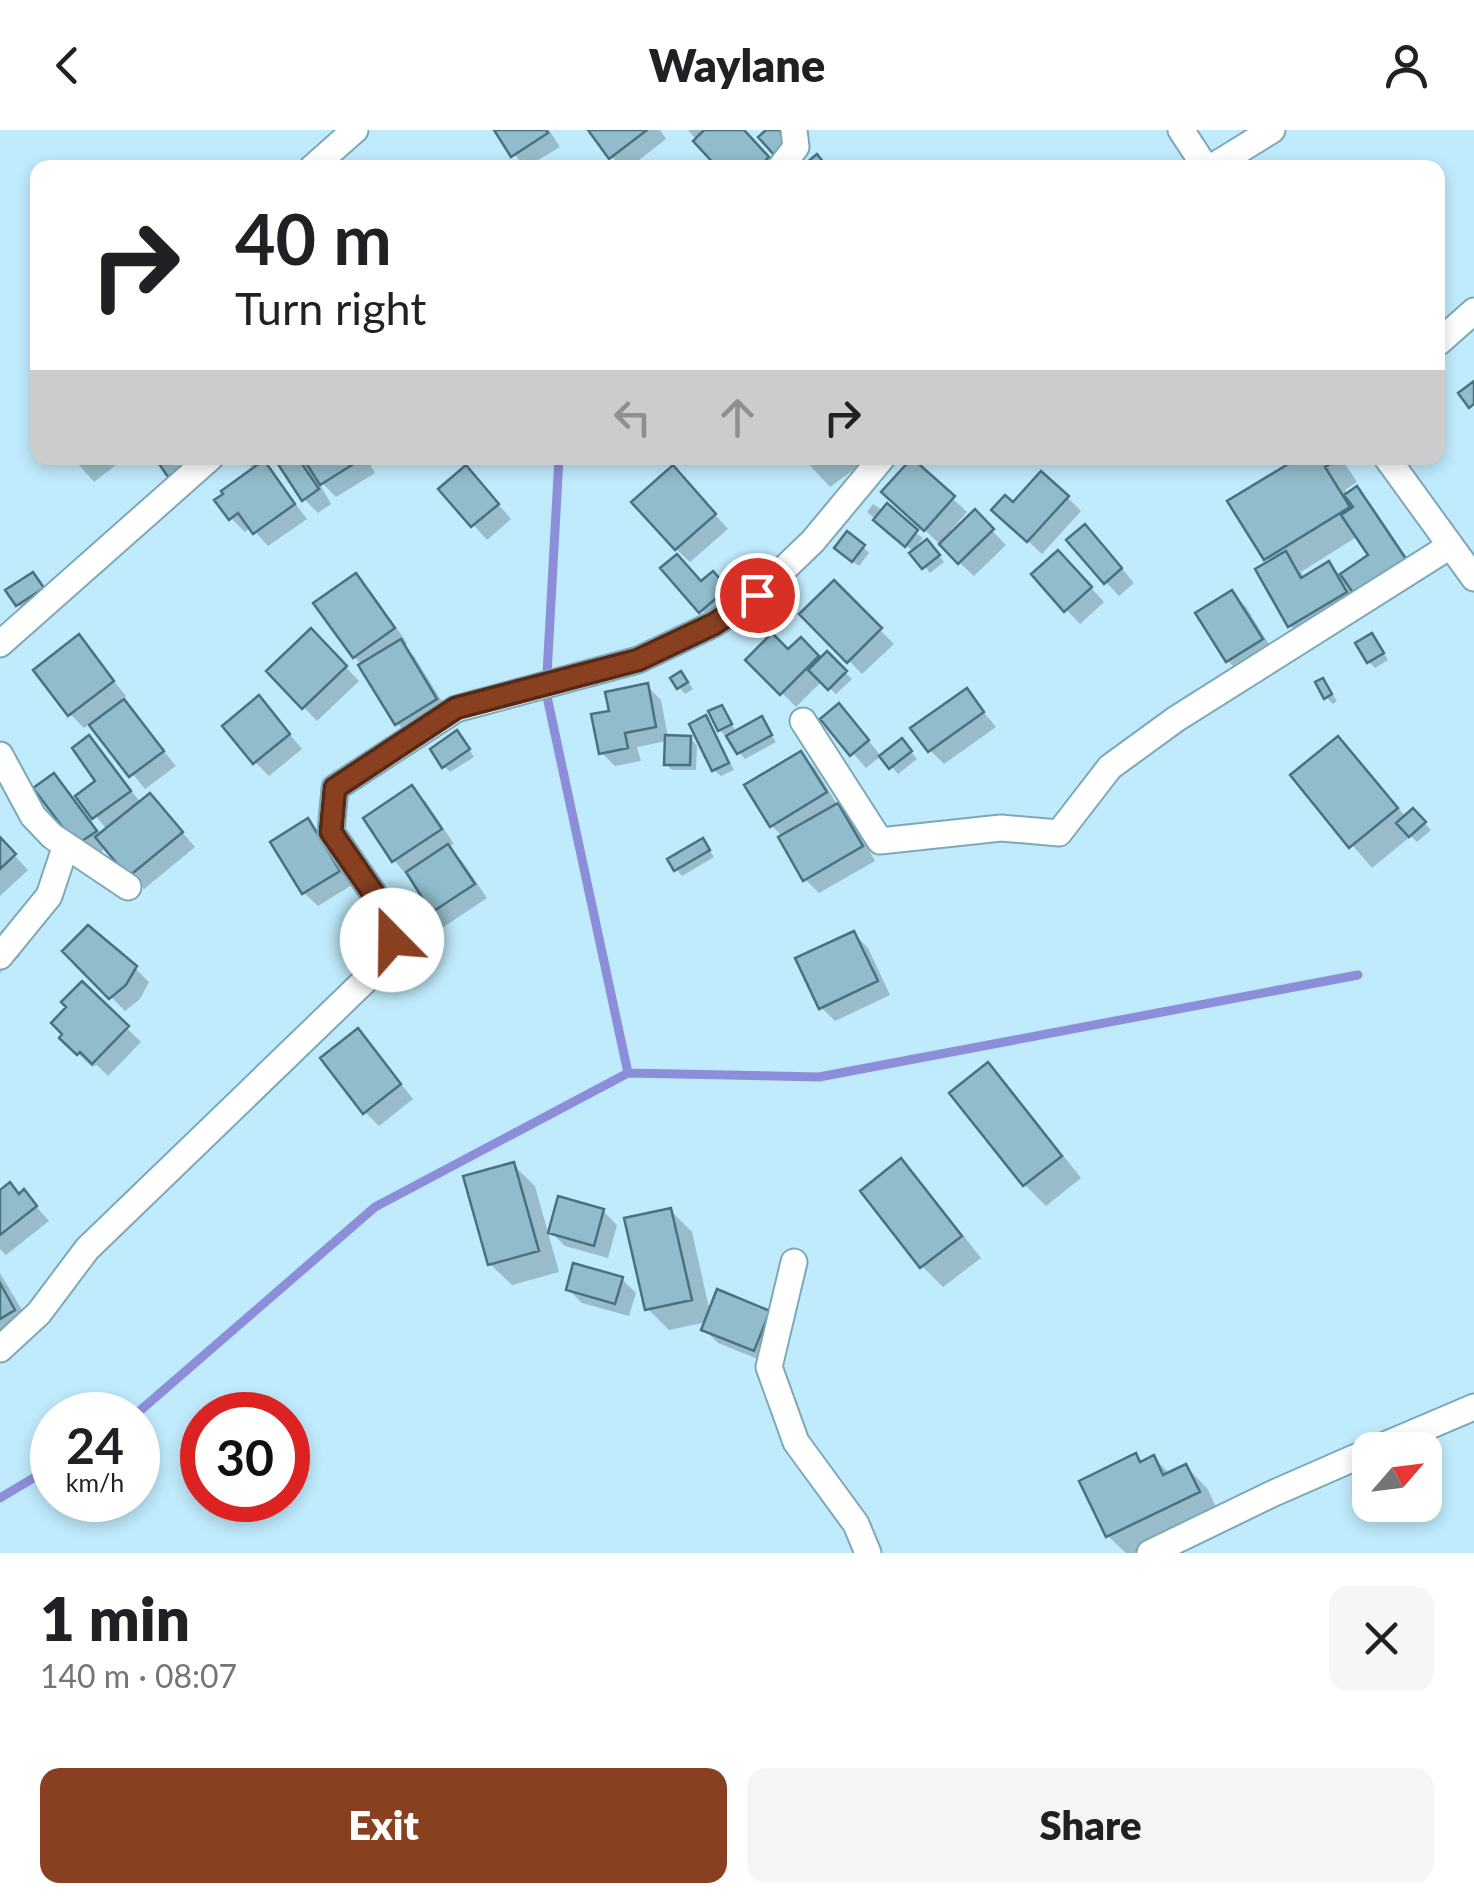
<!DOCTYPE html>
<meta charset="utf-8">
<style>
:root{--surface:#fff;--page:#f6f6f6;--text:#202124;--muted:#757577;--accent:#884021}
body{margin:0;font-family:Lato,sans-serif;background:var(--page);color:var(--text);height:100vh;display:flex;flex-direction:column;font-size:38px;white-space:nowrap}
*{box-sizing:border-box;margin:0}
p{font-size:32px;color:var(--muted)}
.icon{flex:none;width:55px;height:55px;fill:none;stroke:currentColor;stroke-width:2;stroke-linecap:round;stroke-linejoin:round}
.map{position:relative;height:1423px;overflow:hidden}
.side{display:flex;flex-direction:column;background:var(--surface);flex:1}
.side>*{flex:none}
.hud{position:absolute;left:30px;top:30px;width:1415px;height:305px;border-radius:20px;box-shadow:0 5px 15px #0003;background:#fff;color:var(--text);overflow:hidden}
.needle{width:65px;rotate:62deg}
.fabs{position:absolute;left:1352px;top:1302px;display:grid;gap:20px}
.fabs a{display:grid;place-items:center;width:90px;height:90px;border-radius:20px;background:var(--surface);box-shadow:0 5px 15px #0003;font-size:50px}
.speed{position:absolute;left:30px;top:1262px;display:flex;gap:20px;font-size:50px;font-weight:700;text-align:center}
.speed>*{display:grid;place-content:center;width:130px;height:130px;border-radius:50%;background:var(--surface);box-shadow:0 5px 15px #0003;line-height:1}
.speed small{font-size:25px;font-weight:400}
.speed .limit{border:15px solid #d22;background:#fff;color:#111}
.pin{position:absolute;display:grid;place-items:center;width:85px;height:85px;color:#fff;margin:-42px;border:5px solid #fff;border-radius:50%;box-shadow:0 2px 10px #0007}
.me{position:absolute;width:110px;margin:-55px;rotate:338deg;stroke-linejoin:round;filter:drop-shadow(0 0 8px #0008)}
.turn{display:flex;align-items:center;gap:35px;height:210px;padding:0 40px;font-size:45px}
.turn .icon{width:130px;height:130px;stroke-width:2.5}
.turn b{display:block;font-size:70px;line-height:85px}
.lanes{display:flex;align-items:center;height:95px;padding:0 40px;background:#0003;justify-content:center;gap:50px;direction:ltr}
.lanes .off{opacity:.35}
.round{display:grid;place-items:center;flex:none;width:105px;height:105px;border-radius:20px;background:var(--page)}
.overview{display:flex;align-items:center;justify-content:space-between;height:170px;padding:0 40px}
h1{font-size:60px;font-weight:800;line-height:75px}
.primary-button{display:flex;gap:20px;margin-top:auto;padding:20px 40px}
.primary-button a{flex:1;height:115px;border-radius:20px;background:var(--accent);color:#fff;font-size:40px;font-weight:800;line-height:115px;text-align:center}
.primary-button a+a{background:var(--page);color:var(--text)}
header{display:flex;justify-content:space-between;align-items:center;height:130px;padding:0 40px;background:var(--surface);font-size:45px;font-weight:800}
.map>svg:first-child{display:block}
</style>
<header><svg class="icon" aria-label="back" viewBox="0 0 24 24"><path d="M15 5l-7 7 7 7"/></svg>Waylane<svg class="icon" aria-label="person" viewBox="0 0 24 24"><circle cx="12" cy="8" r="4"/><path d="M4 21q1-7 8-7t8 7"/></svg></header>
<div class="map">
<svg width="1474" height="1423" viewBox="0 0 1474 1423">
<rect width="100%" height="100%" fill="#bfebfc"/>
<path fill="#0003" fill-rule="evenodd" d="M497,0H549L560,17L525,38Z
M591,0H660L666,9L629,38H621Z
M688,0H741L777,38H721Z
M73,328H125L94,352Z
M245,328H263L268,334L266,336L307,389L268,416L251,397L245,402L231,388L254,341Z
M277,328H301L308,334L306,328H366L375,343L336,367L316,347L331,374L318,383L304,369Z
M803,328H865L867,330L830,357Z
M1303,328H1341L1357,352L1345,360L1348,365L1357,360L1371,374L1420,447L1351,459L1360,477L1304,509L1290,495L1271,433L1231,372ZM1358,406L1371,426L1341,446L1329,434L1305,449L1301,442Z
M912,330L967,382L951,400L954,403L975,383L1006,415L974,446L898,375Z
M479,352L511,389L487,410L442,359Z
M686,352L728,399L690,432L676,419Z
M1067,367L1081,381L1042,424L1008,393L1014,376Z
M873,374L923,408L913,420L933,418L944,432L930,443L914,422L867,382Z
M1099,411L1134,453L1119,466L1106,452Z
M863,417L869,423L859,436L843,424Z
M1072,437L1104,472L1080,494L1034,445Z
M664,438L702,454L727,458L740,473L715,495Z
M356,446L370,460L407,513L404,516L414,526L449,583L410,607L397,593L363,535L354,527Z
M39,451L48,465L24,481L18,474Z
M834,454L894,514L862,544L803,484Z
M1232,463L1246,477L1275,524L1242,544L1228,531Z
M311,501L359,551L317,591L269,541Z
M1372,506L1388,530L1375,538L1369,532Z
M79,508L126,566L121,569L176,636L145,659L91,593L84,598L70,584Z
M801,510L821,531L827,525L852,549L836,564L822,551L796,577L749,530L788,522Z
M687,550L693,559L685,564L679,557Z
M1322,551L1337,571L1333,574L1326,567Z
M647,556L661,570L668,607L690,608L697,615L696,640H672L666,634L667,611L637,617L641,631L615,636L601,622L612,583Z
M966,561L996,597L944,634L930,620Z
M722,578L737,603L761,589L776,612L745,629L720,600Z
M272,583L302,619L269,646L255,632Z
M705,588L734,640L721,646L714,640Z
M823,589L852,590L881,626L866,638Z
M89,608L141,673L163,680L195,717L144,759L107,717L92,728L78,714L53,646L101,706L108,701L79,666L99,652Z
M1338,609L1406,687L1413,681L1431,700L1417,712L1411,706L1372,738L1293,646Z
M463,610L474,627L450,642L444,636Z
M908,618L917,629L898,644L883,626Z
M801,624L815,638L839,678L852,690L875,731L819,763L805,749L783,707L772,696Z
M412,659L426,672L454,714L448,717L462,731L487,768L439,800L425,786L427,770L394,730Z
M307,692L321,705L352,755L318,776L304,763Z
M0,710L28,740L0,766Z
M703,711L714,727L682,746L676,739Z
M0,802L20,826L0,843Z
M854,804L868,818L890,865L835,891L821,877Z
M65,821L135,838L149,852L140,869L125,881Z
M82,854L141,912L108,946L97,935L92,937L62,908Z
M371,915L413,969L379,996L365,982Z
M988,936L1009,957L1081,1048L1046,1076L1025,1055L953,964Z
M900,1032L922,1053L981,1128L943,1157L922,1136Z
M513,1035L535,1056L559,1142L512,1155L490,1134Z
M0,1063L20,1066L24,1063L49,1091L6,1125L0,1119Z
M603,1081L617,1095L608,1128L565,1116L551,1102Z
M671,1081L692,1102L710,1182L769,1183L768,1233L718,1213L704,1199L707,1192L669,1200L648,1179Z
M0,1143L35,1202L0,1223Z
M622,1149L636,1163L629,1186L582,1173L568,1159Z
M1135,1326L1142,1334L1154,1328L1170,1344L1186,1337L1207,1358L1219,1383L1137,1423H1126L1108,1406Z"/>
<g fill="none" stroke-linecap="round" stroke-linejoin="round">
<path stroke="#8d8eda" stroke-width="9" d="M559,328L546,562L628,943
M135,1285L375,1077L628,943L819,947L1358,845
M0,1368L52,1337"/>
</g>
<path fill="#90bccc" stroke="#497281" stroke-width="2.5" d="M494,0H546L548,3L511,27Z
M588,0H647L609,29Z
M704,0H744L769,27L758,38H718L693,11Z
M766,0H779L790,12L775,26L758,7Z
M817,24L828,38H800Z
M1474,251V274L1469,278L1458,263Z
M155,328H197L168,347Z
M274,328H298L319,359L302,371Z
M303,328H363L320,355Z
M912,328L955,366L924,401L881,362Z
M1298,328H1336L1337,330L1325,337L1350,377L1264,430L1227,371Z
M264,330L295,374L253,404L238,383L229,390L214,370L223,364L221,361Z
M466,335L499,374L471,397L438,359Z
M673,335L716,384L675,420L631,372Z
M1041,341L1069,366L1027,412L991,380L1005,365L1013,372Z
M1357,356L1408,432L1356,467L1340,444L1368,425L1341,385L1353,377L1344,365Z
M887,373L918,400L905,417L873,390Z
M975,379L994,399L958,434L939,414Z
M1085,394L1122,438L1104,454L1066,410Z
M847,401L865,415L852,432L834,418Z
M927,409L940,425L922,439L909,423Z
M1058,420L1092,457L1064,482L1031,444Z
M1286,421L1301,448L1329,431L1347,462L1288,497L1255,439Z
M677,424L701,451L713,441L728,458L699,483L660,438Z
M33,442L44,458L16,476L5,460Z
M356,443L395,498L353,528L313,473Z
M834,450L882,498L847,533L799,484Z
M1232,460L1263,509L1226,532L1195,483Z
M311,498L347,536L302,579L266,541Z
M772,503L788,519L801,507L819,526L780,565L745,530Z
M1372,503L1384,523L1367,533L1355,513Z
M79,504L114,551L68,586L33,540Z
M401,509L437,569L395,595L358,535Z
M827,521L847,541L828,560L808,540Z
M681,541L688,552L677,559L670,548Z
M1323,548L1332,564L1324,569L1315,552Z
M648,553L656,597L625,603L628,618L599,624L591,584L609,581L605,562Z
M967,558L984,582L928,622L910,598Z
M259,565L290,604L253,634L222,596Z
M124,569L164,621L129,647L89,595Z
M839,573L869,610L850,626L820,589Z
M722,575L732,594L718,601L708,581Z
M706,585L729,633L712,641L689,594Z
M762,586L772,605L737,624L726,606Z
M457,600L470,619L442,638L430,619Z
M89,605L131,661L92,689L75,666L95,651L72,618Z
M665,605L691,606L690,635H664Z
M1338,606L1398,678L1349,718L1290,645Z
M902,608L912,621L889,639L879,626Z
M801,621L827,662L770,697L744,655Z
M54,643L97,701L76,715L33,658Z
M412,655L442,699L392,732L363,688Z
M150,663L183,702L128,747L95,707Z
M838,673L863,716L803,751L778,707Z
M1413,678L1426,692L1409,707L1396,693Z
M308,688L340,741L302,764L270,712Z
M0,707L16,724L0,739Z
M703,708L710,720L674,741L667,729Z
M448,714L475,754L423,788L415,775L423,769L406,742Z
M88,795L137,836L126,855L109,869L62,821Z
M854,801L878,851L819,879L795,828Z
M82,851L129,896L92,934L80,922L77,925L59,908L62,904L51,893L66,877L61,872Z
M358,898L401,954L363,984L320,928Z
M988,932L1062,1026L1023,1056L949,963Z
M901,1028L962,1106L920,1138L860,1061Z
M514,1032L539,1121L488,1135L463,1046Z
M10,1052L19,1064L24,1059L37,1076L0,1105V1060Z
M558,1066L604,1079L594,1116L548,1103Z
M671,1078L692,1170L645,1180L624,1088Z
M573,1133L623,1147L615,1174L566,1160Z
M0,1153L15,1180L0,1189Z
M717,1159L770,1181L754,1221L701,1200Z
M1136,1323L1140,1332L1154,1325L1163,1345L1186,1334L1200,1362L1106,1407L1079,1351Z"/>
<g fill="none" stroke-linecap="round" stroke-linejoin="round">
<defs>
<path id="minor" d="M1181,0L1206,38
M1206,37L1217,34L1272,0
M312,38L355,0
M780,38L796,17L794,0
M1438,213L1474,181
M1387,328L1474,448
M0,514L210,328
M803,591L880,711L1001,698L1059,703L1110,637L1176,589L1450,416
M0,625L33,686L52,706L128,757
M0,826L49,766L66,715
M794,1132L769,1237L796,1312L856,1394L868,1423
M0,1219L39,1183L87,1119L379,837L392,810L376,767L331,702L335,658L456,579L638,530L714,494L757,465L813,411L882,328
M1373,1320L1474,1277
M1150,1423L1274,1363L1370,1321"/>
</defs>
<use href="#minor" stroke="#7da8b8" stroke-width="29"/>
<use href="#minor" stroke="#fff" stroke-width="25"/>
</g>
<g fill="none" stroke-linecap="round" stroke-linejoin="round">
<defs>
<path id="route" d="M392,810L376,767L331,702L335,658L456,578L638,530L714,494L757,465"/>
</defs>
<use href="#route" stroke="#582a15" stroke-width="25"/>
<use href="#route" stroke="#884021" stroke-width="18"/>
</g>
</svg>
<div class="fabs">
<a><svg class="needle" viewBox="-14 -14 28 28"><path d="M0-13l5 13h-10z" fill="#e53935"/><path d="M0 13l5-13h-10z" fill="#757577"/></svg></a>
</div>
<div class="speed"><div>24<small>km/h</small></div><div class="limit">30</div></div>
<div class="pin" style="left:757px;top:465px;background:#d93025"><svg class="icon" aria-label="arrive" viewBox="0 0 24 24"><path d="M6 21V4h12l-3 4 3 4H6"/></svg></div>
<svg class="me" style="left:392px;top:810px" viewBox="-20 -20 40 40"><circle r="19" fill="#fff"/><path d="M0-13L10 11 0 6-10 11z" fill="#884021"/></svg>
<div class="hud">
<div class="turn"><svg class="icon" aria-label="right" viewBox="0 0 24 24"><path d="M7 20v-9h11M14 6l5 5-5 5"/></svg><div><b>40 m</b>Turn right</div></div>
<div class="lanes"><svg class="icon off" aria-label="left" viewBox="0 0 24 24"><path d="M17 20v-9H6M10 6l-5 5 5 5"/></svg><svg class="icon off" aria-label="ahead" viewBox="0 0 24 24"><path d="M12 20V5M6 11l6-6 6 6"/></svg><svg class="icon" aria-label="right" viewBox="0 0 24 24"><path d="M7 20v-9h11M14 6l5 5-5 5"/></svg></div>
</div>
</div>
<section class="side">
<div class="overview"><div><h1>1 min</h1><p>140 m · 08:07</p></div><a class="round"><svg class="icon" aria-label="close" viewBox="0 0 24 24"><path d="M6 6l12 12M18 6L6 18"/></svg></a></div>
<div class="primary-button"><a>Exit</a><a>Share</a></div>
</section>
